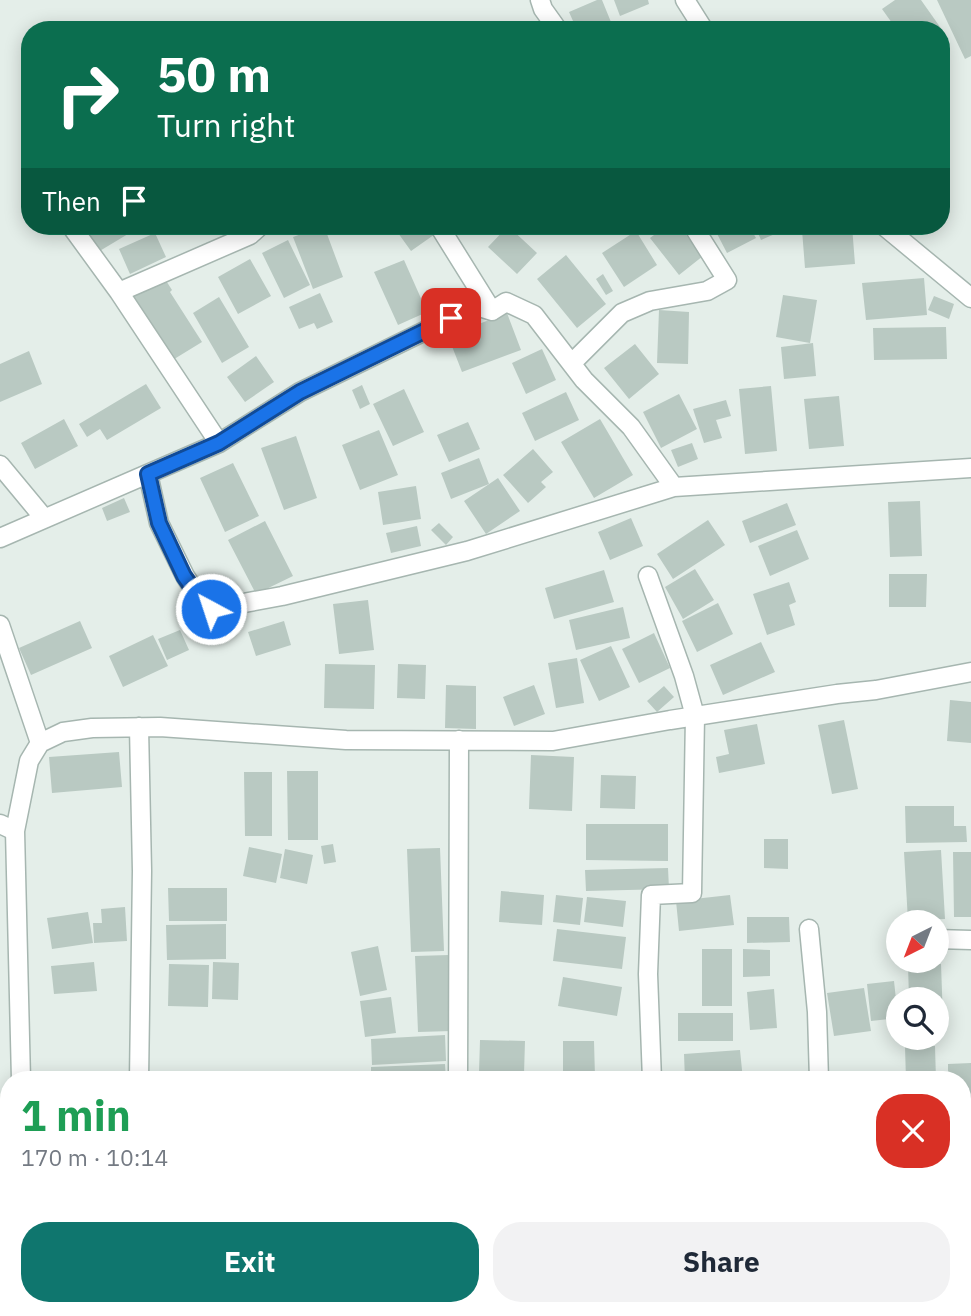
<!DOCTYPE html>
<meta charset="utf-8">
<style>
:root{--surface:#fff;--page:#f2f2f3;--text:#1f2937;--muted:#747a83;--accent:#0f766e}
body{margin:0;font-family:"IBM Plex Sans",sans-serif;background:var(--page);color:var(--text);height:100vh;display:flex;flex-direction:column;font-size:26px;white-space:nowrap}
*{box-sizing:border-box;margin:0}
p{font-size:23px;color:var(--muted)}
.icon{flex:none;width:38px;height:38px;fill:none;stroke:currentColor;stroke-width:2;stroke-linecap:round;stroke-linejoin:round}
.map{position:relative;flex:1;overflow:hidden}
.panel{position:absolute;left:0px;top:1071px;width:971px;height:245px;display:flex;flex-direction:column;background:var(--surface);border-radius:28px 28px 0 0;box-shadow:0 4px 18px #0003}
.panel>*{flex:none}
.guide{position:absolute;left:21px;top:21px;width:929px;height:214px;border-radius:28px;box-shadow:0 4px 18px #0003;background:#0b6e4f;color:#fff;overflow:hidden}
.needle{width:46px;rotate:222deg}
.tools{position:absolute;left:886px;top:910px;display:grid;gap:14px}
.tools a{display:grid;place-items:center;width:63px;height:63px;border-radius:50%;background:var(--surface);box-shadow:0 4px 18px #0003;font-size:35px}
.pin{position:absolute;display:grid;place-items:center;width:60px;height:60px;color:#fff;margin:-30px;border-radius:14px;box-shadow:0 4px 10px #0006}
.me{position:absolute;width:77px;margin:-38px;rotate:320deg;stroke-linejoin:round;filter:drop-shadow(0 0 5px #0008)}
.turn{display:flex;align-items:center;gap:24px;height:147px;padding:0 21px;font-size:32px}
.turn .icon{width:91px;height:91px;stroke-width:2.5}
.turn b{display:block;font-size:49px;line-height:60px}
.then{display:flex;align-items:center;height:66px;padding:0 21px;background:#0003;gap:14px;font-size:26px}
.round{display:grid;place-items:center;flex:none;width:74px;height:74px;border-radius:28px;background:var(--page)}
.overview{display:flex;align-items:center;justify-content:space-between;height:119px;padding:0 21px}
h1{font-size:42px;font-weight:700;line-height:52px;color:#1e9e55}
.cta{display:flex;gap:14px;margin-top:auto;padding:14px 21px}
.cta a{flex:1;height:80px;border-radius:28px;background:var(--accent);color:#fff;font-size:28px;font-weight:700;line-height:80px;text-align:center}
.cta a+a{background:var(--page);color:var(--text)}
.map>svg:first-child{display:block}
</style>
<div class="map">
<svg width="971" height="1316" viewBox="0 0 971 1316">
<rect width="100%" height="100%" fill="#e4eee9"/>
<path fill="#b9c9c2" d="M597,0H602L613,27L606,30H577L569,12Z
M614,0H648L649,4L620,16Z
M895,0H921L945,34L942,36V30H897L882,9Z
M937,0H971V56L965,59Z
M82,226H136L138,228L98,252Z
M324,226L343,277L313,289L293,237Z
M393,226H434L438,232L411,251Z
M508,226L537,253L517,274L488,247Z
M666,226H679L703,256L679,275L650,238Z
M713,226H749L756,238L727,253Z
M755,226H788L789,228L761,240Z
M852,226L855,264L805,268L802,230Z
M636,231L657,265L624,287L602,253Z
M155,233L166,257L130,274L119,249Z
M288,240L310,285L284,298L262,253Z
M566,255L606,304L577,328L537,279Z
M250,259L271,296L238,314L218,277Z
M404,260L427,312L398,325L374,272Z
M603,274L613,291L606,295L596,279Z
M163,276L172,290L170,292L202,342L171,361L130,297Z
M924,278L927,315L866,320L862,283Z
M320,293L333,322L317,329L314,323L299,329L289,307Z
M783,295L817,300L810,343L776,337Z
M934,296L954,304L949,319L928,310Z
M219,297L249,347L222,363L193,313Z
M659,310L689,312L688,364L657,363Z
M507,313L521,350L462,372L448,336Z
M946,327L947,359L874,360L873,328Z
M813,343L816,376L784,379L781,347Z
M635,344L659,374L629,399L604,368Z
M542,349L556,380L526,394L512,363Z
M29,351L42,384L0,402V364Z
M256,356L274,382L245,402L227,377Z
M146,384L161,408L107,440L100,429L87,437L79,424Z
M362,385L370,404L360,409L352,390Z
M771,386L777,451L745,454L739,389Z
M404,389L424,432L393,446L373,404Z
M566,392L579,420L535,441L522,413Z
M679,394L697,429L661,448L643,412Z
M839,396L844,446L809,449L804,399Z
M726,400L731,416L716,420L722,438L704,443L693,409Z
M64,419L78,446L35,469L21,443Z
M600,419L633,475L594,498L561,442Z
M468,422L480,449L449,462L437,435Z
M379,430L398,475L360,490L342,445Z
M296,436L317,498L284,510L261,448Z
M692,443L698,459L678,467L671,450Z
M533,449L553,472L541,482L546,487L528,503L503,475Z
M479,458L489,484L451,499L441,473Z
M233,463L259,516L225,532L200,478Z
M498,478L520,511L486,534L464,501Z
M416,486L421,519L383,525L378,492Z
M124,498L130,512L107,521L102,508Z
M920,501L922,556L890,557L888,502Z
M787,503L796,525L750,543L742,521Z
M631,518L643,546L610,560L598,532Z
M708,520L725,545L673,579L657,554Z
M265,521L293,576L256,594L228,540Z
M439,523L453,537L446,545L431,530Z
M417,526L421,546L391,553L386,533Z
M797,530L809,559L770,576L758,546Z
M695,569L714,600L683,619L665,587Z
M604,570L614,602L554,619L545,588Z
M889,574H927L926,607H889Z
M789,582L796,602L789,605L795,625L767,635L753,594Z
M368,600L374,650L339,654L333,604Z
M718,603L733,634L697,652L682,621Z
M623,607L630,638L576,650L569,620Z
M80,621L92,648L31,675L19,648Z
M284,621L291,645L256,656L248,632Z
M180,630L189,650L167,660L158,639Z
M654,633L670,668L639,683L622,649Z
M153,635L168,666L123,687L109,656Z
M761,642L775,672L723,695L710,665Z
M611,646L630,687L599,701L580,660Z
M577,658L584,703L556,708L548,663Z
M325,664L375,665L374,709L324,708Z
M398,664L426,665L425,699L397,698Z
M446,685L476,686V729L445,728Z
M534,685L545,714L514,726L503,697Z
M664,686L674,697L657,712L647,701Z
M950,700L971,702V743L947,741Z
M844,720L858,789L832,794L818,725Z
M757,724L765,764L719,773L716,757L729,754L724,730Z
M119,752L122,787L52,793L49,757Z
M531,755L574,757L572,811L529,809Z
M287,771H318V840H288Z
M244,772H272V836H245Z
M601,775L636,776L635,809L600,808Z
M905,806H954V826H966L967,842L906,843Z
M586,824H668V861L586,860Z
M764,839H788V869L764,868Z
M333,844L336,862L324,864L321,846Z
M249,847L282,854L276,883L243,876Z
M440,848L444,951L411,952L407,849Z
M285,849L313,855L307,884L280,878Z
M941,850L945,919L908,921L904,852Z
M953,852H971V917H954Z
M668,868L669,889L586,891L585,870Z
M168,888H227V921H169Z
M501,891L544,895L542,925L499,922Z
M556,895L583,898L580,925L553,922Z
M730,895L734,925L679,931L676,901Z
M587,897L626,901L623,927L584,922Z
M125,907L127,941L94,943L93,923H102L101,909Z
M88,912L93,943L52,949L47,918Z
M747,917H789L790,942L747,943Z
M226,924V959L167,960L166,925Z
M557,929L626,937L622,969L553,961Z
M378,946L387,990L360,996L351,952Z
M702,949H732V1006H702Z
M743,949L770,950V976L743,977Z
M449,955L452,1031L418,1032L415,956Z
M94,962L97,991L54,994L51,966Z
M213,962L239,963L238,1000L212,999Z
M169,964L209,965L208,1007L168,1006Z
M941,964L943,1019H936V999H909L908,965Z
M563,977L622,987L617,1016L558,1006Z
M894,981L898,1018L871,1021L867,984Z
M864,988L871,1031L834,1036L827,993Z
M774,989L777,1028L750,1030L747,992Z
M391,997L396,1033L365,1037L360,1001Z
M678,1013H733V1041H678Z
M445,1035L446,1061L372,1065L371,1039Z
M480,1040L525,1041L524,1074L479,1073Z
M563,1041H594L595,1077H563Z
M935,1046L936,1080H906L905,1047Z
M740,1050L743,1080H685L684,1054Z
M971,1063V1105H962V1080H948V1064Z
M445,1064L446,1080H371V1067Z
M962,1145H971V1207L962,1208Z
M971,1276V1316H963L961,1307L962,1277Z
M43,1307H115L114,1316H43Z
M216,1307H248V1316H216Z
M703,1307H737V1316H703Z
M797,1307H830L833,1316H782L781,1311Z
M836,1307H863L864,1316H838Z
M920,1307H952L953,1316H921Z"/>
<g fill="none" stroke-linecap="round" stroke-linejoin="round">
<defs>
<path id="street" d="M540,0L543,9L558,30
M685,0L704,30
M71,226L119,292L219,443
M439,226L492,311
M884,226L971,298
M119,292L250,235L260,226
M572,363L622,313L650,301L707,291L727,280L693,226
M0,465L44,518
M148,474L159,523L185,576L200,599L211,609L282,596L467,551L674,487L971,468
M0,538L219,443L300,392L476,306L492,311L506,302L534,315L584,380L631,427L674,487
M648,576L684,676L695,716L692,893L651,895L648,974L652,1080
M0,625L40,743
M0,824L15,831L21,1080
M15,831L29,761L40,743L63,732L92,728L160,727L346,740L553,741L670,720L837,694L876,690L971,672
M809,929L817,1012L819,1080
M936,939L971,940
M139,1080L142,871L139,727
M458,1080L459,740
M962,1238L971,1234
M141,1307V1316
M23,1316V1307
M457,1316V1307"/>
</defs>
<use href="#street" stroke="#a6b6b0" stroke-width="21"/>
<use href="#street" stroke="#fff" stroke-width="18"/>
</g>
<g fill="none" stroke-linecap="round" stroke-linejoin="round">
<defs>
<path id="route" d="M211,609L200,599L184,576L159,523L148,474L219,443L300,392L451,318"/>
</defs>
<use href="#route" stroke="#114b97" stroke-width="18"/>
<use href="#route" stroke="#1a73e8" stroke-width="12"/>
</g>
</svg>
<div class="tools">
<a><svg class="needle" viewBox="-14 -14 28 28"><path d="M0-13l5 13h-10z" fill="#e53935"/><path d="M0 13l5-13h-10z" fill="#747a83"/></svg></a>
<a><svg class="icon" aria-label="search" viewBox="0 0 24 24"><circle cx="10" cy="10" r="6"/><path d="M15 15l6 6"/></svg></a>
</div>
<div class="pin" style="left:451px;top:318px;background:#d93025"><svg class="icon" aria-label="arrive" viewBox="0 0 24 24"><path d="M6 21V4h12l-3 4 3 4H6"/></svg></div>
<svg class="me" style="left:211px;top:609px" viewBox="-20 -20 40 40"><circle r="17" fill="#1a73e8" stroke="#fff" stroke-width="3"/><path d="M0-11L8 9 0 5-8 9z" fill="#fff"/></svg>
<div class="guide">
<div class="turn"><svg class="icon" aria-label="right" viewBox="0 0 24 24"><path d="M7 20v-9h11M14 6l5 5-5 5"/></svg><div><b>50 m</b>Turn right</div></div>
<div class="then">Then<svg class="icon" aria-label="arrive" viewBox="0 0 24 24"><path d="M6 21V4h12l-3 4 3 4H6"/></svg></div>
</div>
<section class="panel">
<div class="overview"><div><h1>1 min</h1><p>170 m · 10:14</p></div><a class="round" style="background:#d93025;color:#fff"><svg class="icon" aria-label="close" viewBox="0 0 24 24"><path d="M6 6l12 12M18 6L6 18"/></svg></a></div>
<div class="cta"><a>Exit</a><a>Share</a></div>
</section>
</div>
